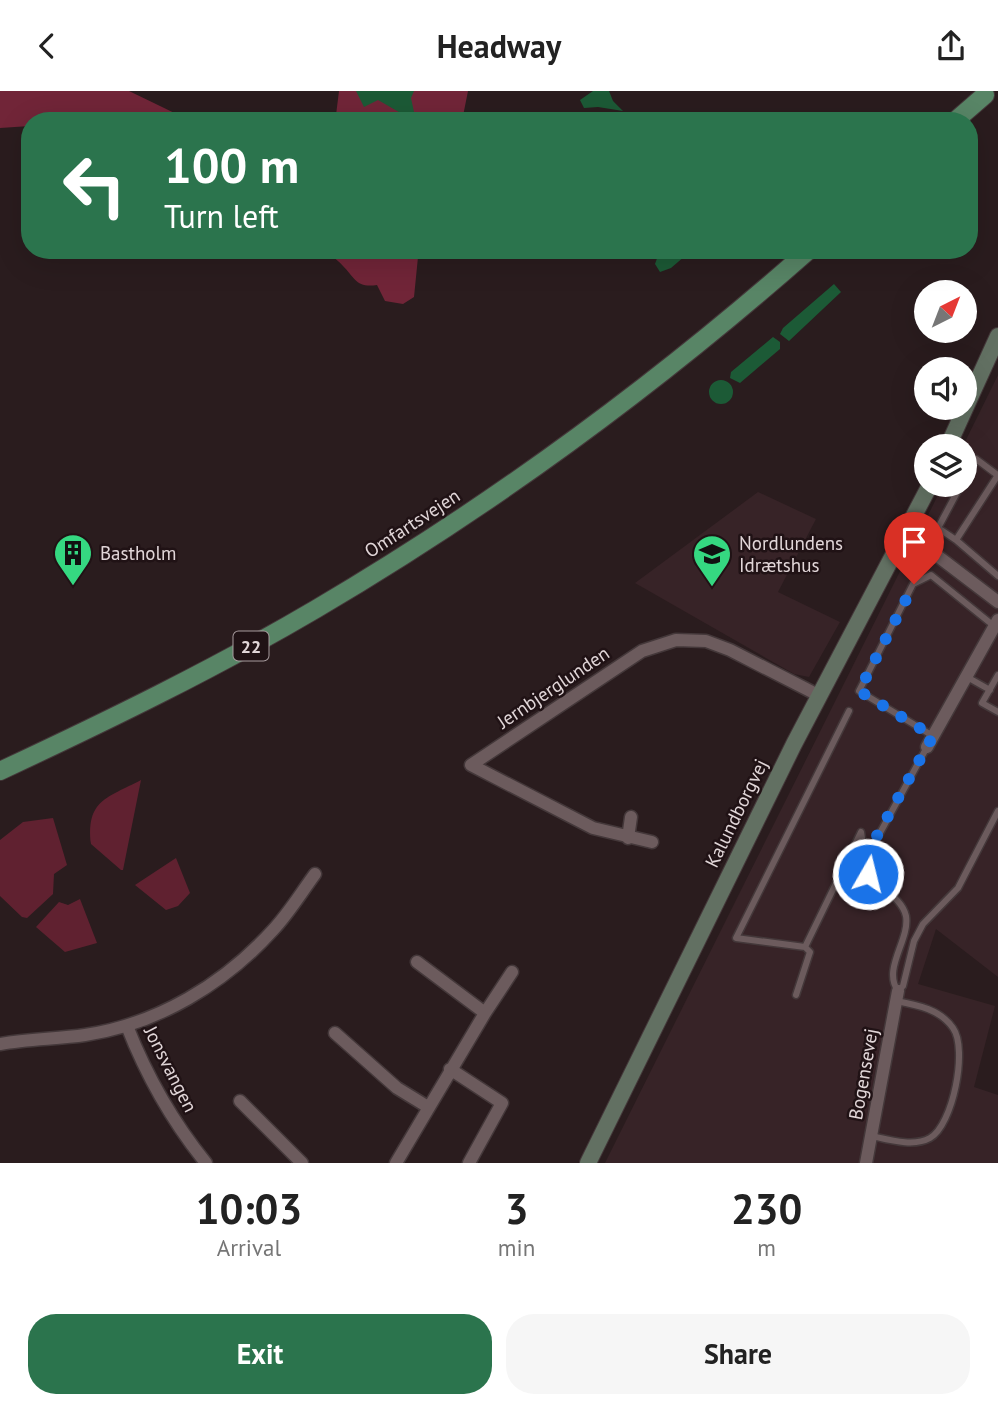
<!DOCTYPE html>
<meta charset="utf-8">
<style>
:root{--surface:#fff;--page:#f6f6f6;--text:#222;--muted:#767676;--accent:#2b744d}
body{margin:0;font-family:"PT Sans",sans-serif;background:var(--page);color:var(--text);height:100vh;display:flex;flex-direction:column;font-size:26px;white-space:nowrap}
*{box-sizing:border-box;margin:0}
p{font-size:23px;color:var(--muted)}
.icon{flex:none;width:38px;height:38px;fill:none;stroke:currentColor;stroke-width:2;stroke-linecap:round;stroke-linejoin:round}
.map{position:relative;height:1072px;overflow:hidden}
.panel{display:flex;flex-direction:column;background:var(--surface);flex:1}
.panel>*{flex:none}
.guide{position:absolute;left:21px;top:21px;width:957px;height:147px;border-radius:28px;box-shadow:0 7px 28px #0002;background:#2b744d;color:#fff;overflow:hidden}
.needle{width:46px;rotate:42deg}
.buttons{position:absolute;left:914px;top:189px;display:grid;gap:14px}
.buttons a{display:grid;place-items:center;width:63px;height:63px;border-radius:50%;background:var(--surface);box-shadow:0 7px 28px #0002;font-size:35px}
.pin{position:absolute;display:grid;place-items:center;width:60px;height:60px;color:#fff;margin:-72px -30px;border-radius:50% 50% 50% 0;rotate:-45deg;box-shadow:0 0 7px #0007}
.pin .icon{rotate:45deg}
.me{position:absolute;width:77px;margin:-38px;rotate:8deg;stroke-linejoin:round;filter:drop-shadow(0 0 5px #0008)}
.turn{display:flex;align-items:center;gap:24px;height:147px;padding:0 28px;font-size:32px}
.turn .icon{width:91px;height:91px;stroke-width:2.5}
.turn b{display:block;font-size:49px;line-height:60px}
.eta{display:flex;justify-content:space-evenly;align-items:center;height:119px;text-align:center}
.eta b{font-size:42px;font-weight:800;line-height:49px}
.action{display:flex;gap:14px;margin-top:auto;padding:14px 28px}
.action a{flex:1;height:80px;border-radius:28px;background:var(--accent);color:#fff;font-size:28px;font-weight:800;line-height:80px;text-align:center}
.action a+a{background:var(--page);color:var(--text)}
header{display:flex;justify-content:space-between;align-items:center;height:91px;padding:0 28px;background:var(--surface);font-size:32px;font-weight:800}
.map>svg:first-child{display:block}
</style>
<header><svg class="icon" aria-label="back" viewBox="0 0 24 24"><path d="M15 5l-7 7 7 7"/></svg>Headway<svg class="icon" aria-label="share" viewBox="0 0 24 24"><path d="M12 15V3M7 8l5-5 5 5M5 13v7h14v-7"/></svg></header>
<div class="map">
<svg width="998" height="1072" viewBox="0 0 998 1072">
<rect width="100%" height="100%" fill="#2a1c1e"/>
<path fill="#372327" d="M998,284V886L936,838L918,893L995,915L974,996L998,1004V1072H605L943,394H964L963,355Z
M758,401L816,428L778,501L840,531L809,586L794,583L635,492Z"/>
<path fill="#602130" d="M141,689L123,779H121L91,753C86,709 107,707 141,689Z
M53,727L67,774L54,783L53,803L27,827L22,826L0,805V749L23,731Z
M176,767L190,802L178,815L166,819L135,794Z
M80,808L97,852L65,861L36,836L59,811L68,814Z"/>
<path fill="#712538" d="M0,0H129L191,30H30V35L0,37Z
M339,0H468L462,30H330L336,24Z
M324,159H422L418,166L414,206L403,213L385,210L377,194C356,197 355,187 343,175C338,169 330,164 324,159Z"/>
<path fill="#1c5a36" d="M356,0H414L411,7L414,21L411,28L378,9L364,16Z
M593,0H609L613,10L623,20L598,16L584,17L580,9Z
M660,159H692L671,177L660,181L655,173Z
M834,193L841,201L789,250L780,243L783,237Z
M773,246L780,251V258L740,292L730,287L731,281Z
M709 301a12 12 0 1 1 24 0a12 12 0 1 1-24 0Z"/>
<g fill="none" stroke-linecap="round" stroke-linejoin="round">
<defs>
<path id="lane" d="M998,384L956,449L998,485
M964,387L976,368L996,383
M956,449L938,437L961,394
M998,584L982,612L998,621
M967,586L990,599
M933,645L859,600L913,493L931,484L994,535
M927,656L863,773C870,794 901,803 906,825C910,849 882,878 898,900L903,895L914,850L923,833L958,797L998,720
M805,856L736,847L849,620
M796,904L810,861L805,856L861,741L865,765
M872,1045C890,1049 914,1056 930,1047C953,1034 968,958 953,937C940,918 917,914 896,910"/>
<path id="street" d="M906,441L998,511
M927,656L998,529
M628,747L631,726
M652,751L593,737L471,674L642,560L676,549L706,550L730,559L818,604
M485,922L512,881
M127,935C147,986 171,1029 206,1072
M335,942L397,997L428,1016
M0,953C28,948 57,948 85,944C158,933 224,893 273,839C289,822 301,802 315,783
M450,978L502,1012L469,1072
M240,1010L302,1072
M396,1072L485,922L417,871
M866,1072L898,900"/>
<path id="secondary" d="M948,355L998,245
M588,1072L794,653L930,394"/>
<path id="primary" d="M955,30L985,4
M0,680C107,630 214,578 316,518C491,415 656,294 809,159"/>
</defs>
<use href="#lane" stroke="#44383a" stroke-width="9"/>
<use href="#street" stroke="#44383a" stroke-width="15"/>
<use href="#secondary" stroke="#44383a" stroke-width="18"/>
<use href="#primary" stroke="#44383a" stroke-width="20"/>
<use href="#lane" stroke="#6c5b5d" stroke-width="6"/>
<use href="#street" stroke="#6c5b5d" stroke-width="12"/>
<use href="#secondary" stroke="#627062" stroke-width="16"/>
<use href="#primary" stroke="#588566" stroke-width="18"/>
</g>
<g fill="none" stroke-linecap="round" stroke-linejoin="round">
<path stroke="#1a73e8" stroke-width="12" stroke-dasharray="0 21.6" d="M868,783L863,774L865,766L933,645L859,600L914,493"/>
</g>
<defs>
<symbol id="building-pin" viewBox="-11 -11 22 30"><path d="M0 17L-7.5 6A9.5 9.5 0 1 1 7.5 6Z" fill="#35d881" stroke="#201215"/><path d="M-4-6H4V6H1V3H-1V6H-4ZM-2.5-4.3h1.7v1.8h-1.7ZM.8-4.3h1.7v1.8H.8ZM-2.5-1h1.7V.8h-1.7ZM.8-1h1.7V.8H.8Z" fill="#111"/></symbol>
<symbol id="school-pin" viewBox="-11 -11 22 30"><path d="M0 17L-7.5 6A9.5 9.5 0 1 1 7.5 6Z" fill="#35d881" stroke="#201215"/><path d="M0-5L7-2L0 1L-7-2ZM-4 1L0 2.5L4 1V4Q0 6-4 4Z" fill="#111"/></symbol>
</defs>
<g fill-rule="evenodd">
<use href="#building-pin" x="51" y="440" width="44" height="60"/>
<use href="#school-pin" x="690" y="441" width="44" height="60"/>
</g>
<g text-anchor="middle" dominant-baseline="central" stroke-width="5" stroke-linejoin="round" paint-order="stroke">
<rect fill="#201215" stroke="#a79b9e" stroke-width="2" x="233.5" y="540.5" width="35" height="29" rx="5"/>
<g font-size="18" font-weight="bold" fill="#e1d6d8">
<text x="251" y="555">22</text>
</g>
<g font-size="19" fill="#e1d6d8" stroke="#201215">
<text transform="translate(412 432) rotate(-33)">Omfartsvejen</text>
<text transform="translate(553 596) rotate(-34)">Jernbjerglunden</text>
<text transform="translate(736 722) rotate(-64)">Kalundborgvej</text>
<text transform="translate(171 978) rotate(63)">Jonsvangen</text>
<text transform="translate(863 983) rotate(-80)">Bogensevej</text>
</g>
<g font-size="19" fill="#e1d6d8" stroke="#201215" text-anchor="start">
<text x="739" y="452">Nordlundens<tspan x="739" dy="22">Idrætshus</tspan></text>
<text x="100" y="462">Bastholm</text>
</g>
</g>
</svg>
<div class="buttons">
<a><svg class="needle" viewBox="-14 -14 28 28"><path d="M0-13l5 13h-10z" fill="#e53935"/><path d="M0 13l5-13h-10z" fill="#767676"/></svg></a>
<a><svg class="icon" aria-label="sound" viewBox="0 0 24 24"><path d="M4 9h4l5-4v14l-5-4H4zM17 9q2 3 0 6"/></svg></a>
<a><svg class="icon" aria-label="layers" viewBox="0 0 24 24"><path d="M12 4l9 5-9 5-9-5zM3 14l9 5 9-5"/></svg></a>
</div>
<div class="pin" style="left:914px;top:493px;background:#d93025"><svg class="icon" aria-label="arrive" viewBox="0 0 24 24"><path d="M6 21V4h12l-3 4 3 4H6"/></svg></div>
<svg class="me" style="left:868px;top:783px" viewBox="-20 -20 40 40"><circle r="17" fill="#1a73e8" stroke="#fff" stroke-width="3"/><path d="M0-11L8 9 0 5-8 9z" fill="#fff"/></svg>
<div class="guide">
<div class="turn"><svg class="icon" aria-label="left" viewBox="0 0 24 24"><path d="M17 20v-9H6M10 6l-5 5 5 5"/></svg><div><b>100 m</b>Turn left</div></div>
</div>
</div>
<section class="panel">
<div class="eta">
<div><b>10:03</b><p>Arrival</p></div>
<div><b>3</b><p>min</p></div>
<div><b>230</b><p>m</p></div>
</div>
<div class="action"><a>Exit</a><a>Share</a></div>
</section>
